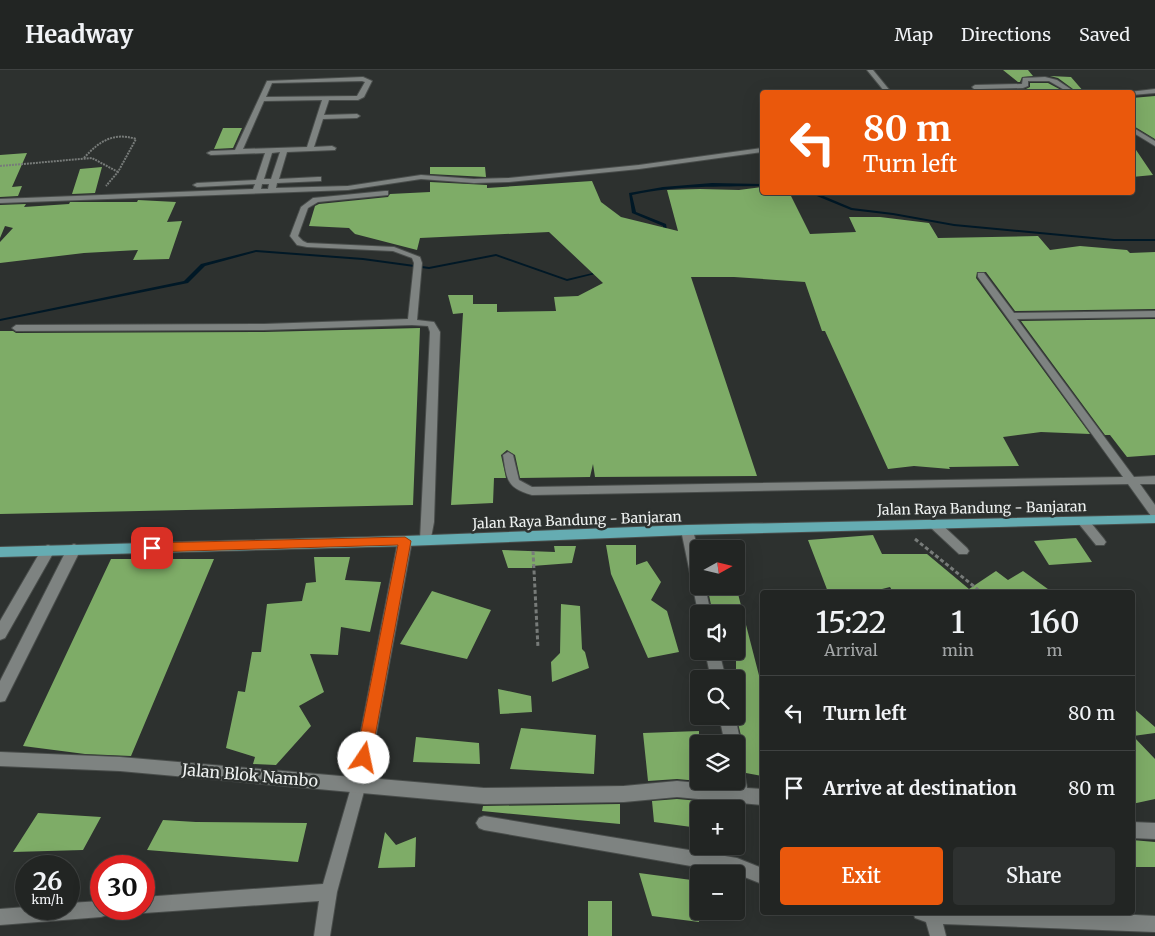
<!DOCTYPE html>
<meta charset="utf-8">
<style>
:root{--surface:#222523;--page:#2e3130;--text:#f1f3f6;--muted:#a2a5a6;--line:#3f4241;--accent:#ea580c}
body{margin:0;font-family:Merriweather,serif;background:var(--page);color:var(--text);height:100vh;display:flex;flex-direction:column;font-size:19px;white-space:nowrap}
*{box-sizing:border-box;margin:0}
p{font-size:16px;color:var(--muted)}
.icon{flex:none;width:28px;height:28px;fill:none;stroke:currentColor;stroke-width:2;stroke-linecap:round;stroke-linejoin:round}
.map{position:relative;flex:1;overflow:hidden}
.side{position:absolute;left:760px;top:520px;width:375px;height:325px;display:flex;flex-direction:column;background:var(--surface);border-radius:5px;box-shadow:0 5px 20px #0002,0 0 0 1px var(--line)}
.side>*{flex:none}
.hud{position:absolute;left:760px;top:20px;width:375px;height:105px;border-radius:5px;box-shadow:0 5px 20px #0002,0 0 0 1px var(--line);background:#ea580c;color:#fff;overflow:hidden}
.needle{width:32px;rotate:82deg}
.tools{position:absolute;left:690px;top:470px;display:grid;gap:10px}
.tools a{display:grid;place-items:center;width:55px;height:55px;border-radius:5px;background:var(--surface);box-shadow:0 5px 20px #0002,0 0 0 1px var(--line);font-size:25px}
.speed{position:absolute;left:15px;top:785px;display:flex;gap:10px;font-size:25px;font-weight:700;text-align:center}
.speed>*{display:grid;place-content:center;width:65px;height:65px;border-radius:50%;background:var(--surface);box-shadow:0 5px 20px #0002,0 0 0 1px var(--line);line-height:1}
.speed small{font-size:12px;font-weight:400}
.speed .limit{border:8px solid #d22;background:#fff;color:#111}
.pin{position:absolute;display:grid;place-items:center;width:42px;height:42px;color:#fff;margin:-21px;border-radius:10px;box-shadow:0 2px 8px #0006}
.me{position:absolute;width:55px;margin:-28px;rotate:11deg;stroke-linejoin:round;filter:drop-shadow(0 0 4px #0008)}
.turn{display:flex;align-items:center;gap:18px;height:105px;padding:0 20px;font-size:22px}
.turn .icon{width:65px;height:65px;stroke-width:2.5}
.turn b{display:block;font-size:35px;line-height:42px}
.eta{display:flex;justify-content:space-evenly;align-items:center;height:85px;text-align:center}
.eta b{font-size:30px;font-weight:600;line-height:35px}
.cta{display:flex;gap:10px;margin-top:auto;padding:10px 20px}
.cta a{flex:1;height:58px;border-radius:5px;background:var(--accent);color:#fff;font-size:20px;font-weight:600;line-height:58px;text-align:center}
.cta a+a{background:var(--page);color:var(--text)}
ul{padding:0;list-style:none}
li{display:flex;align-items:center;gap:15px;height:75px;padding:0 20px;border-top:1px solid var(--line)}
li div{flex:1}
li b{display:block;font-size:19px}
li em{font-style:normal}
header{display:flex;align-items:center;gap:30px;box-sizing:border-box;height:70px;padding:0 25px;background:var(--surface);border-bottom:1px solid var(--line)}
header strong{font-size:24px}
nav{display:flex;gap:28px;margin-inline-start:auto;font-size:18px}
.map>svg:first-child{display:block}
</style>
<header>
<strong>Headway</strong>
<nav><a>Map</a><a>Directions</a><a>Saved</a></nav>
</header>
<div class="map">
<svg width="1155" height="866" viewBox="0 0 1155 866">
<rect width="100%" height="100%" fill="#2d312f"/>
<g fill="none" stroke-linecap="round" stroke-linejoin="round">
<path fill="#001826" fill-rule="evenodd" d="M712,113L762,114V116C717,117 678,115 632,125L636,142L666,154L668,166L666,167L664,166L663,156L632,143L629,123L663,117Z
M807,122H814L852,138L893,143L954,154L1114,169H1155V171H1114L954,156L893,145L851,140Z
M256,180L363,188L429,197L496,184L567,209L601,201L603,202L567,211L496,186L429,199L363,190L256,182L205,196L188,213L0,251V249L184,211L201,194Z"/>
</g>
<path fill="#7eac67" d="M1003,0H1028L1033,6L1022,7L1020,12H1018Z
M1050,6L1071,7L1084,22H1077L1058,8Z
M1030,13H1048L1065,22H1030L1026,19L1030,17Z
M1155,26V69L1132,55V28Z
M223,58H242L233,78L214,79Z
M1132,74L1153,105L1132,107Z
M27,83L12,117L22,116L18,126L0,127V85Z
M102,97L95,123L72,124L80,99Z
M430,97H485L486,107L430,104Z
M592,111L601,132L621,147L678,161L667,120L700,119L739,120L762,117V122H789L810,164L856,162L849,147H880L929,153L938,168L1038,166L1050,180L1080,176L1127,180L1130,183L1155,182V239L1015,241L986,202H977L976,208L1090,364L1041,362L1003,367L1019,396L949,397L950,399L914,396L888,399L825,261H822L805,212L734,207H691L757,406L595,407L593,394L590,407L520,408L515,385L507,380L501,385L506,408H494L493,433L451,435L463,243L453,244L448,225H473V234H497V242L556,241L554,227L578,226L603,213L549,162L420,168L417,180L355,164L349,158L309,156L315,136L319,134L388,127L390,124L430,122V112L487,115V118Z
M138,130L176,132L167,152L182,151L169,189L133,190L138,180L84,183L0,193V172L13,158L5,156L0,168V135L26,134L24,137L69,134L70,132H137Z
M1155,249V385L1127,387L1110,365H1105L1021,251Z
M420,258L413,435L0,444V261H13L16,263L264,262Z
M873,465L882,484H927L969,519L996,501L1008,510L1023,501L1052,522H893L890,517L870,522H828L808,470Z
M1076,468L1092,492L1049,495L1034,471Z
M606,475H636V495L647,491L661,512L651,530L667,541L679,582L648,588L611,504Z
M554,476H576L572,493L532,496V498H508L502,480L555,482Z
M314,487H350L345,510L381,512L370,562L341,557L338,585L310,584L324,622L299,636L311,656L276,695L253,694L255,687L226,678L238,621L245,622L252,582H261L267,534L302,531L306,513L316,512Z
M111,489H214L131,686L85,684L23,676Z
M707,516H736L762,617V706L746,703L744,691L736,687V682L741,680L743,674L736,645V544H713Z
M432,521L491,540L467,589L400,574Z
M561,534L580,536L582,579L585,582L589,598L552,612L551,592L560,583Z
M498,619L531,626L532,642L500,644Z
M1132,637L1155,657V663L1133,666L1155,689V729L1132,734Z
M521,658L596,665L594,704L510,699Z
M699,661V711L677,709L648,711L643,663Z
M416,667L479,673L480,694L413,692Z
M677,729L734,734L735,739H699V758L654,752L652,731Z
M620,734V754L482,741L483,736Z
M38,743L101,747L83,780L13,782Z
M163,750L196,752L307,753L298,792L147,780Z
M385,762L396,775L416,767L415,797L378,798Z
M1132,770L1155,772V797H1132Z
M639,803L699,811V852L652,846Z
M588,831H612V866H588Z"/>
<g fill="none" stroke-linecap="round" stroke-linejoin="round">
<defs>
<path id="lane" d="M385,121H388V125L318,132L308,138L298,166L303,171L307,173L394,177L420,187L422,193L417,250L434,252L440,262L434,452L430,473H422L420,470L430,262L428,256L412,255L264,260L16,261L12,258L16,255L264,254L408,249L414,193L412,188L393,181L307,177L297,175L290,166L301,137L313,128Z
M978,203H984L1014,243L1155,241V247L1017,249L1134,407L1155,406V414H1140L1155,435V447L1151,446L1128,414L532,425C506,418 507,409 503,385L508,382L513,385L519,410L532,417L1123,407L978,207Z
M1083,447L1087,448L1104,469L1106,472L1104,475H1096L1079,454L1077,451Z
M934,450L938,451L967,478L969,481L967,484H959L930,457L928,454Z
M359,707L364,709L366,714L337,822L330,866H314L319,831L144,843L138,841L137,839H144V827L323,814L352,714L354,709Z
M484,746L737,788L762,798V814L737,804L484,760L479,758L476,753L479,748Z
M101,831V839H109L107,845L101,847L0,855V839L26,837V839H69V833Z
M913,842H1078L1155,846V862L943,854L946,866H930L926,852L915,848Z"/>
<path id="street" d="M867,0H873L891,22H885Z
M363,7L372,11L364,27L358,30H329L324,45L357,44L360,46L357,48L323,49L314,77L332,76L336,78L335,80L287,82L279,109L318,107H321V111L277,113L276,118L348,116L421,105L474,109L509,108L639,95L762,78V82L639,99L509,112L474,113L421,109L348,120L0,133V129L253,119L255,114L197,117L193,115L197,113L256,110L265,83L211,85L207,83L211,81L235,80L267,11ZM362,11L365,12L357,26L266,27L272,13ZM322,30L307,77L243,79L264,31ZM280,82L271,109H264L272,83ZM262,114H269L268,119H261Z
M1045,7L1057,10L1075,22H1068L1049,11H1028V16L1023,18L980,19L983,22H977L972,17L975,15L1022,14L1023,8Z
M1155,19V23L1132,25V22H1129Z
M1132,57L1155,71V76L1132,62Z
M687,455L692,457L693,460L699,485V516H705L711,544H699V547L681,460L682,457Z
M405,466L410,468L412,471L368,708L484,718L624,716L677,711L731,716L730,711H736V689L742,691L747,718L762,719V735L677,727L624,732L484,734L120,701L0,696V682L120,687L352,707L398,471L400,468Z
M74,474L79,476L81,479L5,631L0,632V611L67,479L69,476Z
M48,475L53,477L55,480L5,568L0,570V551L43,477Z
M705,581H719L726,609H711Z
M719,646H735L741,674L739,679L736,680V674H725Z
M1132,752L1155,753V769L1132,768Z"/>
<path id="primary" d="M1155,445V453L687,465L405,476L0,487V477L405,466L687,455Z"/>
</defs>
<use href="#lane" stroke="#494d4b" stroke-width="2"/>
<use href="#street" stroke="#494d4b" stroke-width="2"/>
<use href="#primary" stroke="#494d4b" stroke-width="2"/>
<path stroke="#777b79" stroke-width="2" stroke-dasharray="2 1" stroke-linecap="butt" d="M84,88C99,71 114,62 136,69L118,102L106,116
M0,96L92,88L118,102"/>
<path stroke="#777b79" stroke-width="3" stroke-dasharray="4 2.5" stroke-linecap="butt" d="M915,469L981,522
M533,481L538,578"/>
<use href="#lane" fill="#7e8381" fill-rule="evenodd"/>
<use href="#street" fill="#7e8381" fill-rule="evenodd"/>
<use href="#primary" fill="#65acb2" fill-rule="evenodd"/>
</g>
<path fill="#ea580c" stroke="#983908" d="M405,467L411,471L371,688L369,693L364,695L359,693L356,688L398,475L152,482L146,478L152,473Z"/>
<g text-anchor="middle" dominant-baseline="central" stroke-width="5" stroke-linejoin="round" paint-order="stroke">
<g font-size="14" fill="#eef1f0" stroke="#2d312f">
<text transform="translate(982 438) rotate(-1)">Jalan Raya Bandung - Banjaran</text>
<text transform="translate(577 450) rotate(-2)">Jalan Raya Bandung - Banjaran</text>
</g>
<g font-size="16" fill="#eef1f0" stroke="#2d312f">
<text transform="translate(250 705) rotate(5)">Jalan Blok Nambo</text>
</g>
</g>
</svg>
<div class="tools">
<a><svg class="needle" viewBox="-14 -14 28 28"><path d="M0-13l5 13h-10z" fill="#e53935"/><path d="M0 13l5-13h-10z" fill="#a2a5a6"/></svg></a>
<a><svg class="icon" aria-label="sound" viewBox="0 0 24 24"><path d="M4 9h4l5-4v14l-5-4H4zM17 9q2 3 0 6"/></svg></a>
<a><svg class="icon" aria-label="search" viewBox="0 0 24 24"><circle cx="10" cy="10" r="6"/><path d="M15 15l6 6"/></svg></a>
<a><svg class="icon" aria-label="layers" viewBox="0 0 24 24"><path d="M12 4l9 5-9 5-9-5zM3 14l9 5 9-5"/></svg></a>
<a>+</a>
<a>−</a>
</div>
<div class="speed"><div>26<small>km/h</small></div><div class="limit">30</div></div>
<div class="pin" style="left:152px;top:478px;background:#d93025"><svg class="icon" aria-label="arrive" viewBox="0 0 24 24"><path d="M6 21V4h12l-3 4 3 4H6"/></svg></div>
<svg class="me" style="left:364px;top:688px" viewBox="-20 -20 40 40"><circle r="19" fill="#fff"/><path d="M0-13L10 11 0 6-10 11z" fill="#ea580c"/></svg>
<div class="hud">
<div class="turn"><svg class="icon" aria-label="left" viewBox="0 0 24 24"><path d="M17 20v-9H6M10 6l-5 5 5 5"/></svg><div><b>80 m</b>Turn left</div></div>
</div>
<section class="side">
<div class="eta">
<div><b>15:22</b><p>Arrival</p></div>
<div><b>1</b><p>min</p></div>
<div><b>160</b><p>m</p></div>
</div>
<ul>
<li><svg class="icon" aria-label="left" viewBox="0 0 24 24"><path d="M17 20v-9H6M10 6l-5 5 5 5"/></svg><div><b>Turn left</b></div><em>80 m</em></li>
<li><svg class="icon" aria-label="arrive" viewBox="0 0 24 24"><path d="M6 21V4h12l-3 4 3 4H6"/></svg><div><b>Arrive at destination</b></div><em>80 m</em></li>
</ul>
<div class="cta"><a>Exit</a><a>Share</a></div>
</section>
</div>
